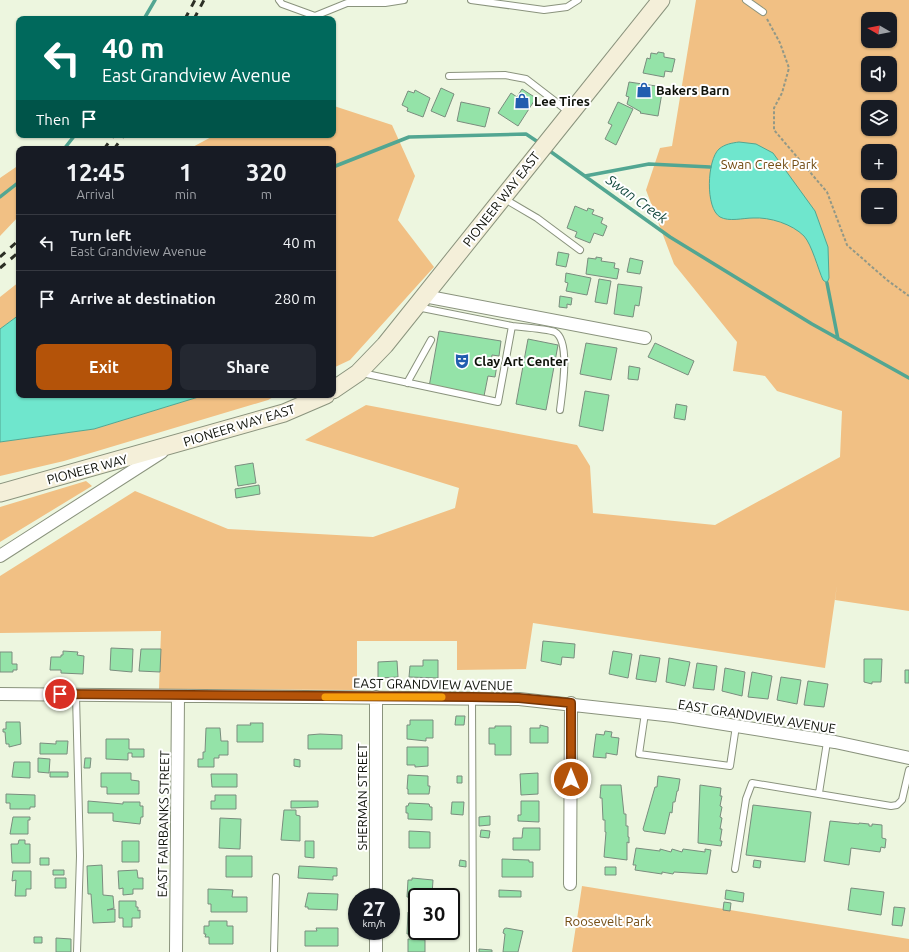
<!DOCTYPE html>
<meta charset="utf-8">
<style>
:root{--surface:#171b24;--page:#242831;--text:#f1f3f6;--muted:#9ea1a6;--line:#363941;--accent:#b45309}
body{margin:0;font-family:Ubuntu,sans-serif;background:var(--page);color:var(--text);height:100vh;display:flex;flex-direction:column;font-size:15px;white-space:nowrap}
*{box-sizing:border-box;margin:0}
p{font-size:13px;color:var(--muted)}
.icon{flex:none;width:22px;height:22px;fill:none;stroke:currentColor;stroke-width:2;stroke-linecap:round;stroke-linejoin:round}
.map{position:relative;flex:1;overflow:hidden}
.sheet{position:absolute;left:16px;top:146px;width:320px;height:252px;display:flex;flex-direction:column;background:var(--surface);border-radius:8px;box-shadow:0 1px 3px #0004}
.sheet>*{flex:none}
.guide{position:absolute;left:16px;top:16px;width:320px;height:122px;border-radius:8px;box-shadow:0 1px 3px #0004;background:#00695c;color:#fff;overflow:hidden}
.needle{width:26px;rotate:279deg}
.fabs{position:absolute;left:861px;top:12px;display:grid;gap:8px}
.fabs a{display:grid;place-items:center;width:36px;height:36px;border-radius:8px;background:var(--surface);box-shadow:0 1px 3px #0004;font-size:20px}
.speed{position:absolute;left:348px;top:888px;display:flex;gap:8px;font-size:20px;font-weight:700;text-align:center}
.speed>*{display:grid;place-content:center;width:52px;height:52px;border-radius:50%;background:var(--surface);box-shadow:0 1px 3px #0004;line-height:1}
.speed small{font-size:10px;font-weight:400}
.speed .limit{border:2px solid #111;border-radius:6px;background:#fff;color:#111}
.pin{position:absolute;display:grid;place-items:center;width:34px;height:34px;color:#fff;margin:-17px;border:2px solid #fff;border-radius:50%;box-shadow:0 1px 4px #0007}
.me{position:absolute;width:44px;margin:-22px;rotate:0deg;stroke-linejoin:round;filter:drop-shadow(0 0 3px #0008)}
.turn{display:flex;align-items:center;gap:14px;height:84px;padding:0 20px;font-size:18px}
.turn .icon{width:52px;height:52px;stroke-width:2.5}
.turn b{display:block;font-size:28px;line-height:34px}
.then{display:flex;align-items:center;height:38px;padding:0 20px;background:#0003;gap:8px;font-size:15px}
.eta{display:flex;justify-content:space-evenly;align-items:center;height:68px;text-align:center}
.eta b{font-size:24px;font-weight:700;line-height:28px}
.primary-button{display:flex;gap:8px;margin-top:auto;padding:8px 20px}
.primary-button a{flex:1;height:46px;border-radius:8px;background:var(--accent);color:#fff;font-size:16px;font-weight:700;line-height:46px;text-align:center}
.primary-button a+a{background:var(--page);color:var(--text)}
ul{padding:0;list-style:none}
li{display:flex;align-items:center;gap:12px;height:56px;padding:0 20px;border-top:1px solid var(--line)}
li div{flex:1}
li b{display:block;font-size:15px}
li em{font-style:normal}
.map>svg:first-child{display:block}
</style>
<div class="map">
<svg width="909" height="952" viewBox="0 0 909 952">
<rect width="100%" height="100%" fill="#edf6df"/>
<path fill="#f1c084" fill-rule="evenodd" d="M696,0H909V611L835,600L837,585L825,668L533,623L526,669L457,670V641H357V690L159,689L161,631L0,633V576L135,491L228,529L373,537L455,508L459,488L305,440L366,405L577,445L590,466L593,513L715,525L840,457L842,411L777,391L765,376L733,371L737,342L674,264L646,190L660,148L672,146ZM868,19H890V41H868ZM868,63H890V85H868ZM868,107H890V129H868ZM868,151H890V173H868ZM868,195H890V217H868Z
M334,106L392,125L415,176L398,220L434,267L350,360L333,368V149H189L215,135H333Z
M19,165V216L0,236V178Z
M19,282V315L0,329V297Z
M205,395H277L268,400L64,461L0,476V442L94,429Z
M86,481L92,486L0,542V507Z
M582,886L909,939V952H572Z"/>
<path fill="#6fe6cd" stroke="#52a692" d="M739,142L756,144L773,153L815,211L828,247L829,278L827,283L823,280C818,269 812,245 804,236C792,224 770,217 753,218C743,218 729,222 720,217C705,208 707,160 719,149C725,144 732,143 739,142Z
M19,315V395H205L94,429L0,442V329Z"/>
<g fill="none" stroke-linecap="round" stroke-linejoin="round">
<path stroke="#52a692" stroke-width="3.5" d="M144,19L155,0
M64,149L75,135
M547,149L670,237L812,324L909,378
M333,167L409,137L526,134L541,144
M585,176L649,164L710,167
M0,197L19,182
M827,283L838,339"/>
</g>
<path fill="#94e3a8" stroke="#7a8d7e" d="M658,52L664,53V57L675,59L672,72L665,71L664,77L643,73L647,58L650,59L651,53L657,54Z
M629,82L663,87L658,116L640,113L641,112L627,104L629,97L626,96Z
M441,88L454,94L445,117L431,111Z
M522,89L536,98L518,126L498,113L511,93L517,97Z
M415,90L430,98L423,117L407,111L408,108L402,105L408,91L414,93Z
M461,102L490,108L485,127L457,121Z
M618,102L633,109L616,145L605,139L612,125L608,123Z
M575,206L587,211L588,208L594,210L592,214L603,218L601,223L607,226L603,236L594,233L590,243L575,237L577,232L567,228Z
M558,252L569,254L566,267L556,265Z
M596,257L602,258L601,261L615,263L614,268L619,269L617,279L586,274L588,258L596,259Z
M630,258L643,261L640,274L627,272Z
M566,273L591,278L587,295L566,291L568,283L565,282Z
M599,279L611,281L607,304L595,302Z
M618,284L642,287L639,306L635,305L633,317L614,314Z
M560,296L572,298L571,305L567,304V308L559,307Z
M439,331L501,341L499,356L492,355L491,364L497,365L495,377L488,376L484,396L429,387Z
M528,339L558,345L546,410L516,404Z
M586,343L617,348L611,380L580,374Z
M655,343L694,361L688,375L648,357Z
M629,366L640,368L638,380L628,379Z
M585,391L609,395L603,431L579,426Z
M676,404L687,406L685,420L674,418Z
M253,463L256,483L238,486L235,466Z
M259,485L260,494L236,498L235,489Z
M543,641L575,644L574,658L562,657L561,665L541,661Z
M111,648L133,649L132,672L110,670Z
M141,649H161L160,672L139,671Z
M63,651L78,652L77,655L84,656L83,674L61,673V670H50L51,657H61V655H63Z
M613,651L632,654L628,678L609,674Z
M0,652H12V664H17V670H13V672H0Z
M640,655L660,658L656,682L636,679Z
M669,658L690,662L685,686L666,682Z
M864,659H882L881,682H872V684L864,682Z
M423,660H438V678L409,677L410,666H423Z
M397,661L398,677L378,678V662Z
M697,663L717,666L714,690L693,688Z
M725,668L745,672L742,696L722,691Z
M905,670H909V683H905Z
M752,672L772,676L768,699L748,697Z
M781,677L801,680L797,704L777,700Z
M808,681L828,684L824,707L804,705Z
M456,716H465L464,725H455Z
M410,720H433V738H426V741L407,739V725H410Z
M6,722H20L21,744L9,747V744H6L5,732H3V729H6Z
M250,723H263V742H237V725H251Z
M540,725L548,727V743H530V728H540Z
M495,726H511V755H495V744H489V728H495Z
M206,728H220L221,741H228V755H219V758H214V767H198V759H203V752H205Z
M605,731L612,732L611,737L619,738L617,755L606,753V758L593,757L596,734L604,735Z
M320,734L342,735V749H308V735Z
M106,739H129V749H144V757H132V753H128V760L106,759Z
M56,741H68L67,754H40V743L56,744Z
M407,747H428V766L415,767V765H407Z
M38,758L50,759L49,773L38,772Z
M85,758H91L90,768H84Z
M294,759L300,760V767L294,766Z
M14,762H30V778L12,777Z
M50,772H68V777H50Z
M101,773H131V780L139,781V794H107V787H101Z
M538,773V794L521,795L520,774Z
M211,774H237V787H212Z
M408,775L428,776V786H430L429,794H408V789H407Z
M457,776H462V783H457Z
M658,776L680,779L678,791H677L675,802H673L672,813L670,812L665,834L644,831L643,829L655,787H657Z
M601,785H621L624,814H626V826H628V837H629V843L627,842V860L604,857L606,832H605V820H603L602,798H600Z
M700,785L721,788L720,796H722L720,806L722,807L720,817L722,818L720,829H722L720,841H722L721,846L698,843Z
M6,794L35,795V807H30V809H10V803H6Z
M215,795H236V809H211V801H215Z
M88,801L123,804V802H140V806H143V817H141L140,824L113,821V813H88Z
M291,801H318V807L291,808Z
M521,801H539V822L518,821V815H521Z
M452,802H464L463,815L451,814Z
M409,803L429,804L430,807H432V820L408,819V813H406V806H408Z
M753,805L811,812L805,862L746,855Z
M284,810H296V815L300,816V841L281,840Z
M490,816V825L479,826V817Z
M13,817H30V820H28V834H10Z
M220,818L241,819L240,849L219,848Z
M830,821L859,824V823L869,824V826H872V824L882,825V838L886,839L885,848L881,847L880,852L851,848L849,865L824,861Z
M523,828H540V850H513V838H522Z
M481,830L490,831L489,838L480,837Z
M409,831L430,832V848H409Z
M19,840H25V844H30V863H12L11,844H18Z
M122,841H139V862H122Z
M305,841H314V858L305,857Z
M636,848L660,851V849L671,852L672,849L682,852L683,849L705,852V849L711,850L707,874L674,872L673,874L662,872V874L635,870L636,865H633Z
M226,856H252V877H226Z
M40,858H49V865H40Z
M502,859L529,860V862H533V877H502Z
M460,860L466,861V867L459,866Z
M754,860L761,861L760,868L753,867Z
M102,865L103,895L113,896L114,908L107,910L115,909V922L93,923L91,894H88L87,866Z
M299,866L337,868V876H333V880L298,878Z
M605,867H616V875H605Z
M53,870H64V875H53Z
M137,870L138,878H143V889H133V894L123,895V888L119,889L118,871Z
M13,871H31V889H26V896H15L16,880L12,881Z
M55,878H66V888H55Z
M412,878L433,880L432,895H419V897L417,898L407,897L408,880H412Z
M851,888L884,892L881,915L848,910Z
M208,889L233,890L232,897H247V912H211V904H208Z
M499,890L521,891V897H499Z
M726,890L744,893L743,902L725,899Z
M308,893L338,894L337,910L308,909V907H305Z
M119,901H136V907H138V911L140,910V918H132V927H123V918H119Z
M724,902L731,903L730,911L723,910Z
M894,907L905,908L902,926L892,925Z
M408,912H417V931H424V934H407Z
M209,921H227V926H233V944H209V937H205L206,934H204V926H209Z
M316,928H338V946H305V931H317Z
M506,928L523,931L518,952H503L505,934L503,933L504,929Z
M34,937H42V943H34Z
M56,938L71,939V952H56Z
M408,939L425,940V952H408Z
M479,949L492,950V952H479Z"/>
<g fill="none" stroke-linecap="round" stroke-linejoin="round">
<defs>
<path id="lane" d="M279,0L282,4L315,16L347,3H385L404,0
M471,0L544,10L567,7L578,0
M746,0L763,12
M449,76L505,75L526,79L569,112
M503,198L537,218L580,250
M512,326C521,327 548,329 555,332C571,341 562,393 560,410
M362,373L498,402L512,326L417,307
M407,383L431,340
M76,695L80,856L77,952
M472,697L473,952
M645,713L639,754L730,766L736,726
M819,793L827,742
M735,869L746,799L752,783L891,806L897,805L902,800L909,770
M274,952L276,877"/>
<path id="street" d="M424,296L645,338
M0,556L162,452
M0,694L519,699L674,716L835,742L909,758
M570,884L571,703
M376,897V697
M176,952L178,696
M376,952V931"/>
<path id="secondary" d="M333,390L358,373L385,345L661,0
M0,493L284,413L326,395"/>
</defs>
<use href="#lane" stroke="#8a937d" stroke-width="8"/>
<use href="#street" stroke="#8a937d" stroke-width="14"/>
<use href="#secondary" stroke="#8a937d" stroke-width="19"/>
<path stroke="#929887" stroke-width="2" stroke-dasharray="3 2" stroke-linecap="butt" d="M767,19L780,43L789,68L782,93L774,108V130L827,192L847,245L887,280L909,296"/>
<use href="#lane" stroke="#fff" stroke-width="6"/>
<use href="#street" stroke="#fff" stroke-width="12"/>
<use href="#secondary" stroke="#f4efd9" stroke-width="17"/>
<path stroke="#2c2f25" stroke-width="3" stroke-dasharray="7 7" stroke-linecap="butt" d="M185,19L195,0
M194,19L204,0
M104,149L114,135
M114,149L124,135
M0,257L19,240
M0,268L19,252"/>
</g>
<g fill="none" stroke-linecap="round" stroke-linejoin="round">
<defs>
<path id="route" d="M60,694L472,697L519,698L571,703V779"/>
</defs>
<use href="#route" stroke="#753606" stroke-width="10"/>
<use href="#route" stroke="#b45309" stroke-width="7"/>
<path stroke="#f59e0b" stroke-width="7" d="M325,697H442"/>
</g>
<defs>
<symbol id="shop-bare" viewBox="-9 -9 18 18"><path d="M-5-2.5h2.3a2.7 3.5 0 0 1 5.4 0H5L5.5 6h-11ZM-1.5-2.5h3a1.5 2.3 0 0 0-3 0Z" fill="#215daf" stroke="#fff" stroke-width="2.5" paint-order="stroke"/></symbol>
<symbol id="theatre-bare" viewBox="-9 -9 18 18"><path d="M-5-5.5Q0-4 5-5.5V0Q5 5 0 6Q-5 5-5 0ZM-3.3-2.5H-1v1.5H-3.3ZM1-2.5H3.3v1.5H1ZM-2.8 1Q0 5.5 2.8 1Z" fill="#215daf" stroke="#fff" stroke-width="2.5" paint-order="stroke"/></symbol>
</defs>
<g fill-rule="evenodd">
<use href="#shop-bare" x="633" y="79" width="22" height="22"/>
<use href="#shop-bare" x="511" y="90" width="22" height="22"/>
<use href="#theatre-bare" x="451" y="350" width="22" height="22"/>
</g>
<g text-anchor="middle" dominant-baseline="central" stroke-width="4" stroke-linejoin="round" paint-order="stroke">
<g font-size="13" font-weight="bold" fill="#0e1109" stroke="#fff" text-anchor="start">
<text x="656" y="90">Bakers Barn</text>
<text x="534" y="101">Lee Tires</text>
<text x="474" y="361">Clay Art Center</text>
</g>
<g font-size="13" fill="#734c13" stroke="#fff">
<text x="769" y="164">Swan Creek Park</text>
<text x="608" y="921">Roosevelt Park</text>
</g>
<g font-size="13" fill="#0e1109" stroke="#fff">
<text transform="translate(501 199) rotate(-52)">PIONEER WAY EAST</text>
<text transform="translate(239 425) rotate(-17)">PIONEER WAY EAST</text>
<text transform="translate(87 469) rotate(-15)">PIONEER WAY</text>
<text transform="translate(433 684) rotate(1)">EAST GRANDVIEW AVENUE</text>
<text transform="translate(757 716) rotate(9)">EAST GRANDVIEW AVENUE</text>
<text transform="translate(362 797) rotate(-90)">SHERMAN STREET</text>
<text transform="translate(163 824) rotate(-89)">EAST FAIRBANKS STREET</text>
</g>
<g font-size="14" font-style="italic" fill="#13483e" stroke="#fff">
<text transform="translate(637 199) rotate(36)">Swan Creek</text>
</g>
</g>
</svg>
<div class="fabs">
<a><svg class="needle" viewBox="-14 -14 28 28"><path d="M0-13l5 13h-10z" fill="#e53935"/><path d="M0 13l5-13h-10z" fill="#9ea1a6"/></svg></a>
<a><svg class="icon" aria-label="sound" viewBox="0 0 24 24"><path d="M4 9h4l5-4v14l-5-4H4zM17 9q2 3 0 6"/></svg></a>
<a><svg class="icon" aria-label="layers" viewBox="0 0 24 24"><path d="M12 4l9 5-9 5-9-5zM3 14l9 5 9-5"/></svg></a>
<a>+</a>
<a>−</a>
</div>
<div class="speed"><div>27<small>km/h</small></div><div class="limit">30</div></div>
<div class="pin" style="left:60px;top:694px;background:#d93025"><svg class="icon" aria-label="arrive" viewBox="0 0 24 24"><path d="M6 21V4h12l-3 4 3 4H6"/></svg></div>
<svg class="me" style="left:571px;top:779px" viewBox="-20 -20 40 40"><circle r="17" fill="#b45309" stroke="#fff" stroke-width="3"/><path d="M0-11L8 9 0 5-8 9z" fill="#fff"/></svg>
<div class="guide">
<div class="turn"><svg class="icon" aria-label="left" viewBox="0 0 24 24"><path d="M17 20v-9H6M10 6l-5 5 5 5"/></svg><div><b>40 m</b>East Grandview Avenue</div></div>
<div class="then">Then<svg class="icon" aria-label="arrive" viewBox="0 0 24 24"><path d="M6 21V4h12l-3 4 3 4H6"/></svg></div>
</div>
<section class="sheet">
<div class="eta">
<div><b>12:45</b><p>Arrival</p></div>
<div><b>1</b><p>min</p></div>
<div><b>320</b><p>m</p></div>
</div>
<ul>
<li><svg class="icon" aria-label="left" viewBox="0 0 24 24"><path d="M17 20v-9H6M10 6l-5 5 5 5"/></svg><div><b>Turn left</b><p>East Grandview Avenue</p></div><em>40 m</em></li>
<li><svg class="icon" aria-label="arrive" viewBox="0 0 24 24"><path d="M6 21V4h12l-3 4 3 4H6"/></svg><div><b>Arrive at destination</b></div><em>280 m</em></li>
</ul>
<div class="primary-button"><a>Exit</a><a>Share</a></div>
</section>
</div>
